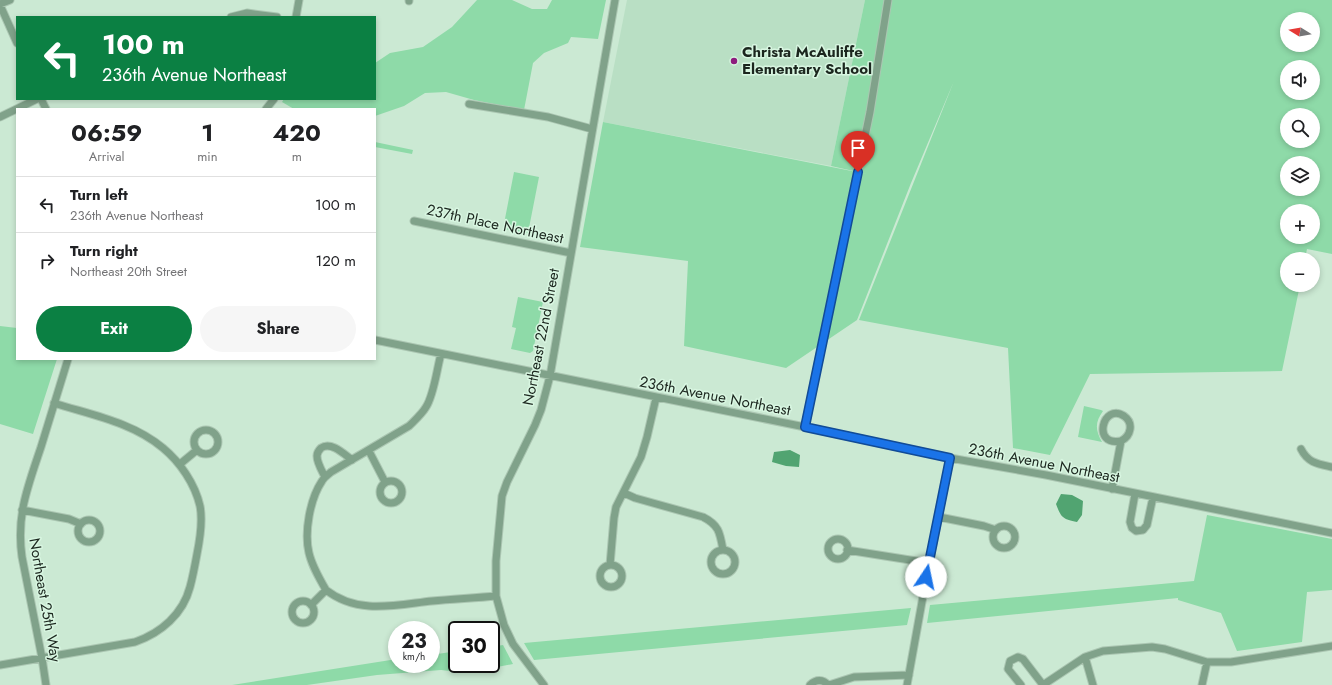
<!DOCTYPE html>
<html lang="en">
<head>
<meta charset="utf-8">
<style>
  :root { --surface:#fff; --page:#f6f6f6; --text:#202124; --muted:#757577; --line:#e0e0e0; --accent:#0b8043 }
  body { margin:0; font-family:Jost,sans-serif; background:var(--page); color:var(--text); height:100vh; display:flex; flex-direction:column; font-size:15px; white-space:nowrap }
  * { box-sizing:border-box; margin:0 }
  p { font-size:13px; color:var(--muted) }
  .icon { flex:none; width:22px; height:22px; fill:none; stroke:currentColor; stroke-width:2; stroke-linecap:round; stroke-linejoin:round }
  .map { position:relative; flex:1; overflow:hidden }
  .sheet { position:absolute; left:16px; top:108px; width:360px; height:252px; display:flex; flex-direction:column; background:var(--surface); border-radius:0px; box-shadow:0 2px 6px #0003 }
  .sheet>* { flex:none }
  .banner { position:absolute; left:16px; top:16px; width:360px; height:84px; border-radius:0px; box-shadow:0 2px 6px #0003; background:#0b8043; color:#fff; overflow:hidden }
  .needle { width:26px; rotate:281deg }
  .fabs { position:absolute; left:1280px; top:12px; display:grid; gap:8px }
  .fabs a { display:grid; place-items:center; width:40px; height:40px; border-radius:50%; background:var(--surface); box-shadow:0 2px 6px #0003; font-size:20px }
  .speed { position:absolute; left:388px; top:621px; display:flex; gap:8px; font-size:20px; font-weight:700; text-align:center }
  .speed>* { display:grid; place-content:center; width:52px; height:52px; border-radius:50%; background:var(--surface); box-shadow:0 2px 6px #0003; line-height:1 }
  .speed small { font-size:10px; font-weight:400 }
  .speed .limit { border:2px solid #111; border-radius:6px; background:#fff; color:#111 }
  .pin { position:absolute; display:grid; place-items:center; width:34px; height:34px; color:#fff; margin:-41px -17px; border-radius:50% 50% 50% 0; rotate:-45deg; box-shadow:0 0 4px #0007 }
  .pin .icon { rotate:45deg }
  .me { position:absolute; width:44px; margin:-22px; rotate:11deg; stroke-linejoin:round; filter:drop-shadow(0 0 3px #0008) }
  .turn { display:flex; align-items:center; gap:14px; height:84px; padding:0 20px; font-size:18px }
  .turn .icon { width:52px; height:52px; stroke-width:2.5 }
  .turn b { display:block; font-size:28px; line-height:34px }
  .eta { display:flex; justify-content:space-evenly; align-items:center; height:68px; text-align:center }
  .eta b { font-size:24px; font-weight:700; line-height:28px }
  .button { display:flex; gap:8px; margin-top:auto; padding:8px 20px }
  .button a { flex:1; height:46px; border-radius:24px; background:var(--accent); color:#fff; font-size:16px; font-weight:700; line-height:46px; text-align:center }
  .button a+a { background:var(--page); color:var(--text) }
  ul { padding:0; list-style:none }
  li { display:flex; align-items:center; gap:12px; height:56px; padding:0 20px; border-top:1px solid var(--line) }
  li div { flex:1 }
  li b { display:block; font-size:15px }
  li em { font-style:normal }
  .map>svg:first-child { display:block }
  .built { fill:#b9dfc4 }
  .green { fill:#8edaa8; fill-rule:evenodd }
  .water { fill:#51a471 }
  .lines { fill:none; stroke-linecap:round; stroke-linejoin:round }
  .street-casing { stroke:#abc6b2; stroke-width:9 }
  .street { stroke:#80a28a; stroke-width:7 }
  .route-casing { stroke:#114b97; stroke-width:10 }
  .route { stroke:#1a73e8; stroke-width:7 }
  .poi-dot { fill:#8d1b7d; stroke:#d8f6e1; stroke-width:1.5 }
  .labels { text-anchor:middle; stroke-width:3; stroke-linejoin:round; paint-order:stroke }
  .poi-label { font-size:15px; font-weight:bold; fill:#1b261e; stroke:#d8f6e1; text-anchor:start }
  .street-label { font-size:15px; fill:#1b261e; stroke:#d8f6e1 }
</style>
</head>
<body>
<div class="map">
<svg width="1332" height="685" viewBox="0 0 1332 685">
  <rect width="100%" height="100%" fill="#cbe9d3"/>
  <path class="built" d="M 627,0 L 865,0 L 831,166 L 603,122 Z"/>
  <path class="green" d="M 477,0 L 512,0 L 532,9 L 547,9 L 552,0 L 606,0 L 598,39 L 571,37 L 568,43 L 544,53 L 533,63 L 524,110 L 474,100 L 446,92 L 425,93 L 404,106 L 375,116 L 375,109 L 294,109 L 282,102 L 284,99 L 375,99 L 375,63 L 390,53 L 423,47 L 452,27 Z
    M 865,0 L 1332,0 L 1332,254 L 1307,249 L 1305,259 L 1287,259 L 1287,285 L 1300,285 L 1282,371 L 1090,374 L 1050,455 L 1013,448 L 1008,348 L 859,320 L 954,81 L 911,183 L 857,320 L 786,368 L 684,346 L 688,261 L 580,247 L 603,122 L 867,174 L 831,166 ZM 1287,19 L 1313,19 L 1313,45 L 1287,45 ZM 1287,67 L 1313,67 L 1313,93 L 1287,93 ZM 1287,115 L 1313,115 L 1313,141 L 1287,141 ZM 1287,163 L 1313,163 L 1313,189 L 1287,189 ZM 1287,211 L 1313,211 L 1313,237 L 1287,237 Z
    M 375,142 L 413,150 L 412,154 L 375,147 Z
    M 514,172 L 539,177 L 528,233 L 503,229 Z
    M 518,297 L 543,302 L 533,351 L 530,353 L 511,349 L 516,328 L 512,327 Z
    M 0,326 L 17,328 L 17,359 L 57,359 L 33,434 L 0,424 Z
    M 1084,406 L 1101,410 L 1103,411 C 1095,422 1095,430 1102,442 L 1078,437 Z
    M 1207,515 L 1332,539 L 1332,590 L 1307,592 L 1302,642 L 1237,651 L 1221,613 L 1178,600 L 1178,598 L 927,623 L 930,605 L 1194,581 Z
    M 911,608 L 907,625 L 534,660 L 524,643 Z
    M 503,645 L 513,664 L 466,673 L 441,670 L 377,675 L 307,685 L 232,685 L 397,659 L 397,664 L 431,664 L 431,655 L 457,651 L 457,664 L 491,664 L 491,647 Z"/>
  <path class="water" d="M 790,450 L 800,455 L 799,467 L 786,466 L 772,462 L 774,452 Z
    M 1061,494 L 1072,495 L 1083,501 L 1082,515 L 1077,522 C 1062,519 1061,517 1056,504 Z"/>
  <g class="lines">
    <g class="street-casing">
      <path id="street" d="M 409,0 L 409,1
        M 0,4 L 10,0
        M 0,5 L 17,43
        M 231,17 L 247,13 L 277,17
        M 296,17 L 299,0
        M 41,99 L 46,109
        M 469,104 L 548,117 L 592,129
        M 266,109 L 274,99
        M 0,117 L 37,99
        M 414,221 L 571,253
        M 375,340 L 805,427 L 950,458 L 1046,475 L 1332,533
        M 805,427 L 870,112 L 888,0
        M194 442a12 12 0 1 1 24 0a12 12 0 1 1-24 0Z
        M 1301,449 C 1308,463 1318,464 1332,467
        M 369,451 L 385,482
        M 180,464 L 197,450
        M 325,477 C 322,471 317,463 317,456 C 317,453 319,450 321,448 C 331,441 344,454 352,460
        M380 492a11 11 0 1 1 22 0a11 11 0 1 1-22 0Z
        M 1112,489 L 1121,441 C 1131,436 1134,423 1124,416 C 1103,402 1091,447 1121,441
        M 624,493 L 635,498 L 703,517 C 719,525 720,533 723,550
        M 1135,494 L 1130,522 L 1132,528 L 1136,531 L 1143,530 L 1147,525 L 1153,497
        M 22,510 L 69,519 L 81,524
        M 939,517 L 984,526 L 996,530
        M78 531a11 11 0 1 1 22 0a11 11 0 1 1-22 0Z
        M993 537a11 11 0 1 1 22 0a11 11 0 1 1-22 0Z
        M828 549a10 10 0 1 1 20 0a10 10 0 1 1-20 0Z
        M 847,550 L 929,563
        M711 562a12 12 0 1 1 24 0a12 12 0 1 1-24 0Z
        M 610,565 L 614,518 L 616,507 L 641,457 L 647,437 L 656,398
        M600 576a11 11 0 1 1 22 0a11 11 0 1 1-22 0Z
        M 326,590 C 358,615 395,605 432,601 C 453,599 475,598 496,596
        M292 612a11 11 0 1 1 22 0a11 11 0 1 1-22 0Z
        M 311,605 L 326,590 C 319,578 312,566 309,553 C 304,532 310,499 322,481 C 324,477 328,475 331,472 L 409,426 C 415,420 422,414 426,407 C 434,395 437,368 441,354
        M 1085,657 L 1093,685
        M 0,665 L 135,642 C 161,633 183,614 190,587 C 193,576 195,565 197,554 C 200,539 203,521 200,506 C 195,484 180,462 163,448 C 132,422 91,415 54,403
        M 46,685 L 42,658 L 22,557 C 16,515 28,486 41,447 C 50,418 59,388 68,359
        M 544,685 L 513,644 L 504,625 L 496,596 L 496,561 L 502,496 L 507,482 L 535,425 L 541,410 L 550,376 L 615,0
        M 810,685 C 816,679 823,679 828,685
        M 829,685 L 854,677 L 909,675
        M 907,685 L 929,563 L 950,458
        M 1021,685 L 1008,669 L 1010,661 L 1018,657 L 1023,659 L 1043,685
        M 1043,685 L 1085,657 L 1103,651 L 1152,647 L 1165,649 L 1207,662 L 1231,662 L 1332,646
        M 1202,685 L 1207,662"/>
    </g>
    <use href="#street" class="street"/>
  </g>
  <g class="lines">
    <g class="route-casing">
      <path id="route" d="M 858,172 L 805,427 L 950,458 L 926,577"/>
    </g>
    <use href="#route" class="route"/>
  </g>
  <circle class="poi-dot" cx="734" cy="61" r="4"/>
  <g class="labels">
    <g class="poi-label">
      <text x="742" y="57">Christa McAuliffe<tspan x="742" dy="17">Elementary School</tspan></text>
    </g>
    <g class="street-label">
      <text transform="translate(495 224) rotate(12)" y="5">237th Place Northeast</text>
      <text transform="translate(541 337) rotate(-79)" y="5">Northeast 22nd Street</text>
      <text transform="translate(715 396) rotate(11)" y="5">236th Avenue Northeast</text>
      <text transform="translate(1044 463) rotate(11)" y="5">236th Avenue Northeast</text>
      <text transform="translate(45 600) rotate(80)" y="5">Northeast 25th Way</text>
    </g>
  </g>
</svg>
<div class="fabs">
<a><svg class="needle" viewBox="-14 -14 28 28"><path d="M0-13l5 13h-10z" fill="#e53935"/><path d="M0 13l5-13h-10z" fill="#757577"/></svg></a>
<a><svg class="icon" aria-label="sound" viewBox="0 0 24 24"><path d="M4 9h4l5-4v14l-5-4H4zM17 9q2 3 0 6"/></svg></a>
<a><svg class="icon" aria-label="search" viewBox="0 0 24 24"><circle cx="10" cy="10" r="6"/><path d="M15 15l6 6"/></svg></a>
<a><svg class="icon" aria-label="layers" viewBox="0 0 24 24"><path d="M12 4l9 5-9 5-9-5zM3 14l9 5 9-5"/></svg></a>
<a>+</a>
<a>−</a>
</div>
<div class="speed"><div>23<small>km/h</small></div><div class="limit">30</div></div>
<div class="pin" style="left:858px;top:172px;background:#d93025"><svg class="icon" aria-label="arrive" viewBox="0 0 24 24"><path d="M6 21V4h12l-3 4 3 4H6"/></svg></div>
<svg class="me" style="left:926px;top:577px" viewBox="-20 -20 40 40"><circle r="19" fill="#fff"/><path d="M0-13L10 11 0 6-10 11z" fill="#1a73e8"/></svg>
<div class="banner">
<div class="turn"><svg class="icon" aria-label="left" viewBox="0 0 24 24"><path d="M17 20v-9H6M10 6l-5 5 5 5"/></svg><div><b>100 m</b>236th Avenue Northeast</div></div>
</div>
<section class="sheet">
<div class="eta">
<div><b>06:59</b><p>Arrival</p></div>
<div><b>1</b><p>min</p></div>
<div><b>420</b><p>m</p></div>
</div>
<ul>
<li><svg class="icon" aria-label="left" viewBox="0 0 24 24"><path d="M17 20v-9H6M10 6l-5 5 5 5"/></svg><div><b>Turn left</b><p>236th Avenue Northeast</p></div><em>100 m</em></li>
<li><svg class="icon" aria-label="right" viewBox="0 0 24 24"><path d="M7 20v-9h11M14 6l5 5-5 5"/></svg><div><b>Turn right</b><p>Northeast 20th Street</p></div><em>120 m</em></li>
</ul>
<div class="button"><a>Exit</a><a>Share</a></div>
</section>
</div>
</body>
</html>
